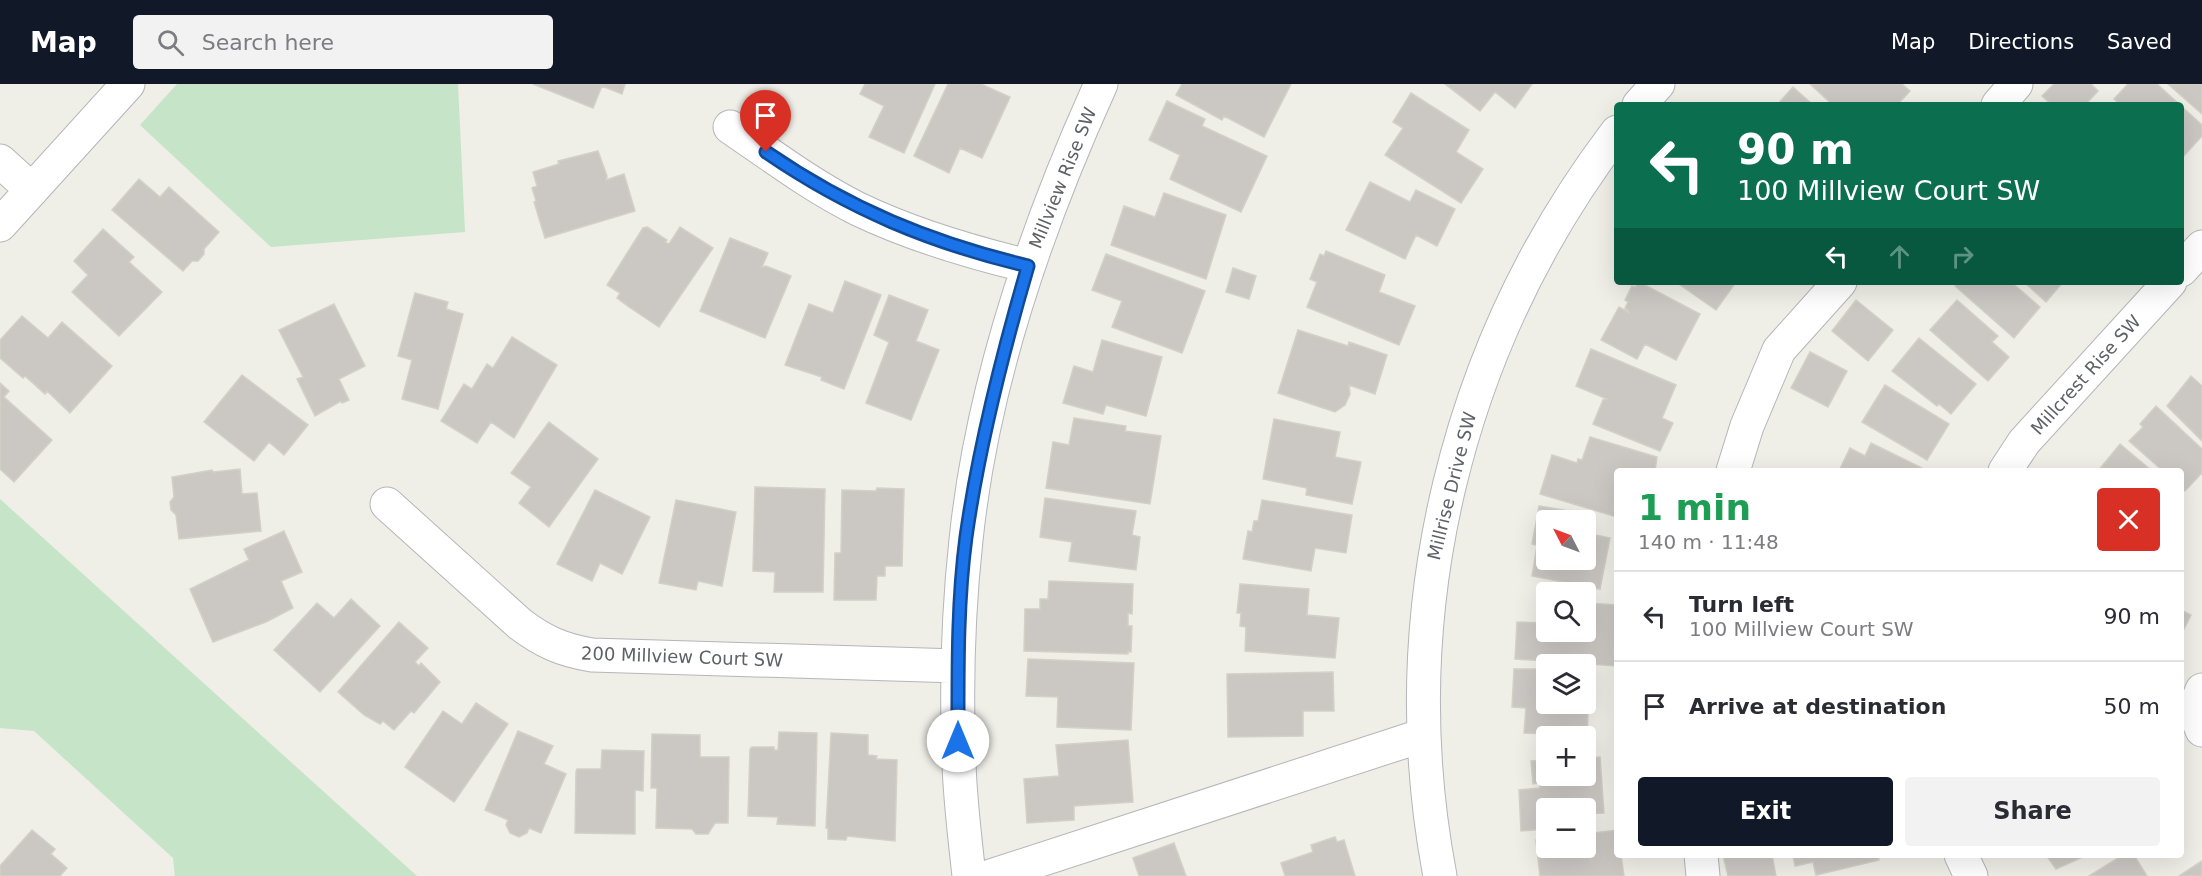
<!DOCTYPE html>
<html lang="en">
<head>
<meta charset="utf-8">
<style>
  :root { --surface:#fff; --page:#f2f2f3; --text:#2b2b33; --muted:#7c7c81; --line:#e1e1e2; --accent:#111827 }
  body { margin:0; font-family:"DejaVu Sans",sans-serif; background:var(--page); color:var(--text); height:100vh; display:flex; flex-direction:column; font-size:22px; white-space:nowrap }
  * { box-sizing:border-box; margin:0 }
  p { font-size:20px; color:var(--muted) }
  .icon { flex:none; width:33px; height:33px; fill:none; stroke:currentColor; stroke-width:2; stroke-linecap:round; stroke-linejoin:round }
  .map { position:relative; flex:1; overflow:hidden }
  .details { position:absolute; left:1614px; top:384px; width:570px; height:390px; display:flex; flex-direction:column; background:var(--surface); border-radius:6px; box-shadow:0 6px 24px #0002 }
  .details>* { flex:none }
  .top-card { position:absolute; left:1614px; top:18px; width:570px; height:183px; border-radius:6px; box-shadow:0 6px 24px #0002; background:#0b6e4f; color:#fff; overflow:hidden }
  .needle { width:39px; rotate:312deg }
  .tools { position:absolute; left:1536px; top:426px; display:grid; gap:12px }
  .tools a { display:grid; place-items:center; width:60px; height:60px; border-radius:6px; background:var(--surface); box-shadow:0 6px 24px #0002; font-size:30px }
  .pin { position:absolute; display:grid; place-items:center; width:51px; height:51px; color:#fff; margin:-62px -26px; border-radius:50% 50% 50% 0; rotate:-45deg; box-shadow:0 0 6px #0007 }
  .pin .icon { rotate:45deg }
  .me { position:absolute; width:66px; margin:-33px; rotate:0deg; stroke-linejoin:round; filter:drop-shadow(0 0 4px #0008) }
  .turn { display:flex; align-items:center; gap:21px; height:126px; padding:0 24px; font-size:27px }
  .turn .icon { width:78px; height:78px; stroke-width:2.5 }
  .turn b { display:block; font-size:42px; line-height:51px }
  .lanes { display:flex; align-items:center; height:57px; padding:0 24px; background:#0003; justify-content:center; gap:30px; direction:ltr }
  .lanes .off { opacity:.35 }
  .round { display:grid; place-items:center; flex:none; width:63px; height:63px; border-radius:6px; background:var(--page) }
  .overview { display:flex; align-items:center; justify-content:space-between; height:102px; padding:0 24px }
  h1 { font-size:36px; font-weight:700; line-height:45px; color:#1e9e55 }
  .action { display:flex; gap:12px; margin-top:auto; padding:12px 24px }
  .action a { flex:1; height:69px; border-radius:6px; background:var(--accent); color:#fff; font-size:24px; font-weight:700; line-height:69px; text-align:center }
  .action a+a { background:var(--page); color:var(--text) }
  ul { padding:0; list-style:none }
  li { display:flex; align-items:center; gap:18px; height:90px; padding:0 24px; border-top:2px solid var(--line) }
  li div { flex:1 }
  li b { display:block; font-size:22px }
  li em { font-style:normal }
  header { display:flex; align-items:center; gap:36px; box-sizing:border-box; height:84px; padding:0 30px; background:var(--accent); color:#fff }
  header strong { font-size:28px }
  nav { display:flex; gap:33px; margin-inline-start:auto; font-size:21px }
  .search { width:420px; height:54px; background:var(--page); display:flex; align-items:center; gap:15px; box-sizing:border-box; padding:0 21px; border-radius:6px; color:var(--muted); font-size:22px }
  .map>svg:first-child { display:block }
  .green { fill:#c6e4c8 }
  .building { fill:#cbc8c4; stroke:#d4d0c6; stroke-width:1.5 }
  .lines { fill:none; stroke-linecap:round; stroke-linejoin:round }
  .minor-casing { stroke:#b4b6ba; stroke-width:35 }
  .minor { stroke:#fff; stroke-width:33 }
  .route-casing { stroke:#114b97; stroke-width:15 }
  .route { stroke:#1a73e8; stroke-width:10 }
  .labels { text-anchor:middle; stroke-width:4.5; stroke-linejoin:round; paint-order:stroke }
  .street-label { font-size:18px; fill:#5e6166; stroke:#fff }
</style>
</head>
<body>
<header>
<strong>Map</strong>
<div class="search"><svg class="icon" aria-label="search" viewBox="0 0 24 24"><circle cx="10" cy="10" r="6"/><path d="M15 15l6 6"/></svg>Search here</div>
<nav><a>Map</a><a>Directions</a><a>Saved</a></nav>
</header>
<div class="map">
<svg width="2202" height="792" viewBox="0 0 2202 792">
  <rect width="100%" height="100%" fill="#efeee7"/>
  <path class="green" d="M 177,0 L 458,0 L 465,148 L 271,163 L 140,41 Z
    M 0,415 L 417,792 L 175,792 L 173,774 L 34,647 L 0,644 Z"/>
  <path class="building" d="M 533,0 L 625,0 L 622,10 L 602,2 L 593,24 Z
    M 865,0 L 935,0 L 904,69 L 869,53 L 884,22 L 860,10 Z
    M 948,0 L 981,0 L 1010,13 L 982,74 L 960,64 L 949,89 L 914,72 Z
    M 1182,0 L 1291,0 L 1264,53 L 1224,32 L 1222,36 L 1176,11 Z
    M 1445,0 L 1532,0 L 1515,24 L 1495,8 L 1480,27 Z
    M 1810,0 L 1902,0 L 1910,7 L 1897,21 L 1833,21 Z
    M 2054,0 L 2091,0 L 2098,7 L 2085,21 L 2052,21 L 2042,12 Z
    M 2128,0 L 2157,0 L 2180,21 L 2121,21 L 2114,15 Z
    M 2168,0 L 2202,0 L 2202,30 Z
    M 1793,3 L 1813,21 L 1777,21 Z
    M 1411,9 L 1469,46 L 1456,68 L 1483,85 L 1461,119 L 1385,71 L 1403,44 L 1393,38 Z
    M 1167,17 L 1205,35 L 1202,42 L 1267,72 L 1241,128 L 1170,95 L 1180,71 L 1149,56 Z
    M 2181,22 L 2202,41 L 2202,52 L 2181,75 Z
    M 598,67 L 607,92 L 606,96 L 624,90 L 635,127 L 545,154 L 534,118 L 536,117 L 532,104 L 537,102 L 533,88 L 559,80 L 558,77 Z
    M 139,95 L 160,113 L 169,103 L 219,148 L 204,165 L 204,170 L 198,177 L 192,177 L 183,187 L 112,126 Z
    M 1370,98 L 1410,118 L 1416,106 L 1455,125 L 1437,162 L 1416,151 L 1405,175 L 1346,146 Z
    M 1164,109 L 1226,131 L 1206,195 L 1111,161 L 1124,122 L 1155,133 Z
    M 647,143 L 667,156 L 665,158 L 669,160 L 680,143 L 713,164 L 659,243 L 629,223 L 617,214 L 620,209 L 607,201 L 643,144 Z
    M 103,145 L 134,173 L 129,178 L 162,208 L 119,252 L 72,208 L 88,191 L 74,177 Z
    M 730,154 L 768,169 L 762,183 L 766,182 L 791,192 L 765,254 L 700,227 Z
    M 1326,167 L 1385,191 L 1379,208 L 1415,222 L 1399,261 L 1307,223 L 1317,198 L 1310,195 L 1320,170 L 1324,172 Z
    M 1106,170 L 1205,207 L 1182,269 L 1112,243 L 1122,217 L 1092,206 Z
    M 1233,184 L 1256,192 L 1249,215 L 1226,208 Z
    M 845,197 L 881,211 L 844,305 L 821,296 L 822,293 L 785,281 L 809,220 L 833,229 Z
    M 1639,198 L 1700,230 L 1676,276 L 1645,260 L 1637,275 L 1601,256 L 1619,223 L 1630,229 L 1625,224 L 1628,218 L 1625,216 L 1632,202 L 1635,203 Z
    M 1676,198 L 1736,198 L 1716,226 Z
    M 1958,198 L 2011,198 L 2040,223 L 2014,254 L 1955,202 Z
    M 2024,198 L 2063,198 L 2046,218 Z
    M 415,209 L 448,218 L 446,225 L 463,230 L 438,325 L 402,315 L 412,276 L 398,272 Z
    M 889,211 L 928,226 L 916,257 L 939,266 L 911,336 L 866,319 L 889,258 L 874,251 Z
    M 1856,216 L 1893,246 L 1868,277 L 1832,247 Z
    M 1957,216 L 1998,252 L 1992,258 L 2009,273 L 1988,297 L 1930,246 Z
    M 334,220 L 365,282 L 339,295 L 349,316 L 342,319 L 341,317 L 315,332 L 297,295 L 303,293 L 279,246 Z
    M 22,232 L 48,254 L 62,238 L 112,282 L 70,329 L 47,307 L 45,310 L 25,292 L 23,294 L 0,274 L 0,256 Z
    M 1298,246 L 1348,262 L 1349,258 L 1387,271 L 1375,310 L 1349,301 L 1350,310 L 1345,321 L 1335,328 L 1278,309 Z
    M 512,253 L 557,281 L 514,354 L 491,338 L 477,359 L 441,337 L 464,300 L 472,305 L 487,280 L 493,284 Z
    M 1919,254 L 1976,300 L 1951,330 L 1939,320 L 1937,322 L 1892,287 Z
    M 1102,256 L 1162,273 L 1146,332 L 1106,321 L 1103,330 L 1063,319 L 1074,282 L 1093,288 Z
    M 1591,265 L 1676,301 L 1662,334 L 1673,339 L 1660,367 L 1593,340 L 1603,316 L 1607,315 L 1576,302 Z
    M 1810,268 L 1847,287 L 1828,323 L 1791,304 Z
    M 242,291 L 308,341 L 284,371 L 269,358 L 254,377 L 204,338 Z
    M 2191,292 L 2202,302 L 2202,357 L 2167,322 Z
    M 0,299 L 9,307 L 4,313 L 52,356 L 14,398 L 0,385 Z
    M 1885,301 L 1949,340 L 1927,376 L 1862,338 Z
    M 2156,322 L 2202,365 L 2202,389 L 2185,407 L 2181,403 L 2181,387 L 2163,387 L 2129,357 L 2143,343 L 2140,340 Z
    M 1074,334 L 1126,342 L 1125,347 L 1161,352 L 1150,420 L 1046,404 L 1053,358 L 1069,361 Z
    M 1274,335 L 1340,348 L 1335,373 L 1361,378 L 1352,420 L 1306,411 L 1307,404 L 1263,395 Z
    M 549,338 L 598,375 L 549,443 L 519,419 L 531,403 L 511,389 Z
    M 1590,353 L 1657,373 L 1655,387 L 1617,387 L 1617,433 L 1540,410 L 1552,371 L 1577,379 L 1578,375 L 1582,376 Z
    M 1871,359 L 1924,385 L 1923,387 L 1839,387 L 1850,364 L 1865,372 Z
    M 2120,360 L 2152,387 L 2098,387 Z
    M 240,385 L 242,410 L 257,409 L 261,447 L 179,455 L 176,431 L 171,426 L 170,418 L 174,413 L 172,393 L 212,386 L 213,388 Z
    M 755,403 L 825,405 L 823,508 L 774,508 L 775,488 L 753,487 Z
    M 877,404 L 904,405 L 902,482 L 885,482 L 885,492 L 877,492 L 876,516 L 834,516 L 835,469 L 841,469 L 842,406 L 876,407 Z
    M 595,406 L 650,433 L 622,490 L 600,479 L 592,497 L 557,480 Z
    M 1045,414 L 1136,427 L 1132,451 L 1140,453 L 1136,486 L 1069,477 L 1072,458 L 1040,453 Z
    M 676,416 L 736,428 L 722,502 L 698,497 L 696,506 L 659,499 Z
    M 1262,416 L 1352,431 L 1346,469 L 1315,464 L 1311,487 L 1243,475 L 1248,447 L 1252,448 L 1254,437 L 1258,437 Z
    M 1539,422 L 1581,429 L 1580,436 L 1546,436 L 1546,476 L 1586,476 L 1586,449 L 1610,454 L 1600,505 L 1532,492 L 1537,462 L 1546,464 L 1532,460 Z
    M 284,447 L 302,488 L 281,497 L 293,524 L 266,538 L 213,558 L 190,505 L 249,476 L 244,465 Z
    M 1049,497 L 1133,500 L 1132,530 L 1128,529 L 1128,542 L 1132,542 L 1131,568 L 1128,567 L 1128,570 L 1024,567 L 1025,525 L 1040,525 L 1040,515 L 1048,515 Z
    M 1240,500 L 1309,505 L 1307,531 L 1339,534 L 1335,574 L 1245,567 L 1246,543 L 1240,542 L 1241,529 L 1237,529 Z
    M 351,515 L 380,542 L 320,608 L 274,566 L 317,519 L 334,534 Z
    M 1586,519 L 1617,521 L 1617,582 L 1515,575 L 1517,538 L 1546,539 L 1546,548 L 1586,548 Z
    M 2181,526 L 2191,531 L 2181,551 Z
    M 399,538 L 428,564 L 415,578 L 419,582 L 421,579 L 440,598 L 414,629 L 411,627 L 394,646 L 383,637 L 380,640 L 364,631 L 338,608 Z
    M 1028,575 L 1134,579 L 1131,646 L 1057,643 L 1058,613 L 1026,612 Z
    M 1514,585 L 1546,585 L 1546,620 L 1586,620 L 1586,588 L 1590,588 L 1587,652 L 1524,649 L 1526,624 L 1512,623 Z
    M 1333,588 L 1334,627 L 1303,627 L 1303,652 L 1228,653 L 1227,590 Z
    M 476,619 L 508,640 L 454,718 L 405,683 L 443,627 L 462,640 Z
    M 518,647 L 553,662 L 544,680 L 566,690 L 541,749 L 529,744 L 527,749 L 519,753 L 510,749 L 506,741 L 508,736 L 485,726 Z
    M 779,648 L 817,649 L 815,742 L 777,740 L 778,733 L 748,732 L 750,665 L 752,663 L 774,663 L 774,666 L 778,666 Z
    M 831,649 L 868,651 L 868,671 L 877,672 L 876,675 L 897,676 L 895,757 L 847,752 L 846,756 L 828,755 L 828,744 L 826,744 Z
    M 652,650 L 700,651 L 700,673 L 729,673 L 728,739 L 715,739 L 708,750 L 696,750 L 692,745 L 656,744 L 657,704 L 651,704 Z
    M 1128,656 L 1133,718 L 1074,722 L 1074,736 L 1027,739 L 1024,695 L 1059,692 L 1056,661 Z
    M 602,666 L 644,667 L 643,707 L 635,706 L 635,750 L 575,749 L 576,688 L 577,685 L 601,685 Z
    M 1600,673 L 1604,729 L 1586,730 L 1586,724 L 1546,724 L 1546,745 L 1521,747 L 1519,706 L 1540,704 L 1539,699 L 1533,700 L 1531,677 L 1546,676 L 1546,692 L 1586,692 L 1586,674 Z
    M 32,746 L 55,765 L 51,770 L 67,784 L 60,792 L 0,792 L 0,782 Z
    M 1617,746 L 1617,771 L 1621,771 L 1624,792 L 1540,792 L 1536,756 L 1546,754 L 1546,764 L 1586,764 L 1586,750 Z
    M 1335,753 L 1337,758 L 1344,756 L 1355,792 L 1285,792 L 1281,779 L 1313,768 L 1311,761 Z
    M 1174,759 L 1186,792 L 1139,792 L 1133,774 Z
    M 1723,771 L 1772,771 L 1776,792 L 1728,792 Z
    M 1793,771 L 1878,771 L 1879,776 L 1816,791 L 1813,778 L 1795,782 Z
    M 2046,771 L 2087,771 L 2056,785 Z
    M 2123,771 L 2134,771 L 2147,792 L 2089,792 Z
    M 2202,777 L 2202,792 L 2179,792 Z"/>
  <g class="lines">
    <g class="minor-casing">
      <path id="minor" d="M 1639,21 L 1658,0
        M 1998,21 L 2016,0
        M 730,43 C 771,71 812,102 858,125 C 912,151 970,168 1028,182
        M 0,77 L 32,106
        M 0,141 L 128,0
        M 2181,186 L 2202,163
        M 1733,387 L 1747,342 L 1779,266 L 1840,198
        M 2005,387 L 2024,358 L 2170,198
        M 387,420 L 520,540 C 544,558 562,566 592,571 L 958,582
        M 2202,606 L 2194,626 L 2202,646
        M 1701,771 L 1703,792
        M 1961,771 L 1971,792
        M 969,792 C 965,754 960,716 959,679 C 956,605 958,529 966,456 C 982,301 1037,141 1101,0
        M 991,792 L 1424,651
        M 1440,792 C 1390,530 1456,260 1617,48"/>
    </g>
    <use href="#minor" class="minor"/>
  </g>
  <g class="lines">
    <g class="route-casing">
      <path id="route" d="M 766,68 C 849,125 931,159 1028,182 C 1002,271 979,361 966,453 C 957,520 958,590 958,657"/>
    </g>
    <use href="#route" class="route"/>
  </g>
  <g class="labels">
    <g class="street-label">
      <text transform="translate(1063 94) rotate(-68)" y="6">Millview Rise SW</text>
      <text transform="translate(2086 291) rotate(-48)" y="6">Millcrest Rise SW</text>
      <text transform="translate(1452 402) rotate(-76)" y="6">Millrise Drive SW</text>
      <text transform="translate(682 573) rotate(2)" y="6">200 Millview Court SW</text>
    </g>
  </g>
</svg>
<div class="tools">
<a><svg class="needle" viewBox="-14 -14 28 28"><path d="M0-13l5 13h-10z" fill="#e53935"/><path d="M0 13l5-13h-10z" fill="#7c7c81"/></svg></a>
<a><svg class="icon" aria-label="search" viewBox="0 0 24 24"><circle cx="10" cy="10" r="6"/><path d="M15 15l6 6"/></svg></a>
<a><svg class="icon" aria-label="layers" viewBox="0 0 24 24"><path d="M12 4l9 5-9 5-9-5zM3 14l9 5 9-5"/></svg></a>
<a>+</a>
<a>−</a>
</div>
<div class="pin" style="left:766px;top:68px;background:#d93025"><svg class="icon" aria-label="arrive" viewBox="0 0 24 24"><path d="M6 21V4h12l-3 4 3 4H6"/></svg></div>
<svg class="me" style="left:958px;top:657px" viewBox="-20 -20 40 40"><circle r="19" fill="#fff"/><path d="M0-13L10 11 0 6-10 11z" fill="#1a73e8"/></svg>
<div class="top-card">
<div class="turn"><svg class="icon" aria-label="left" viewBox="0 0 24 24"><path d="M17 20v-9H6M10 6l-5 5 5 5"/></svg><div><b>90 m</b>100 Millview Court SW</div></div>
<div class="lanes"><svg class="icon" aria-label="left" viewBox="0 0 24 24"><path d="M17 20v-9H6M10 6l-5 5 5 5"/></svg><svg class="icon off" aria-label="ahead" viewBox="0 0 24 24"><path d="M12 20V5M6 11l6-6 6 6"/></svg><svg class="icon off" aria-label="right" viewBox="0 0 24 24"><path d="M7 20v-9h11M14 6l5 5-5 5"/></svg></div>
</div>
<section class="details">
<div class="overview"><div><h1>1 min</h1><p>140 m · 11:48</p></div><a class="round" style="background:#d93025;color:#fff"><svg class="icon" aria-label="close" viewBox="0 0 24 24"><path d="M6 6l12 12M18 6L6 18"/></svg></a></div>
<ul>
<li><svg class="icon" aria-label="left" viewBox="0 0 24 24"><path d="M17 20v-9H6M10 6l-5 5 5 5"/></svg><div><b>Turn left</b><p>100 Millview Court SW</p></div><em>90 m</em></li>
<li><svg class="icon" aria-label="arrive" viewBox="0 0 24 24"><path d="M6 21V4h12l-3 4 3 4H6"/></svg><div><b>Arrive at destination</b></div><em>50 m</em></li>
</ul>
<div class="action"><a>Exit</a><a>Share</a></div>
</section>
</div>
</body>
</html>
